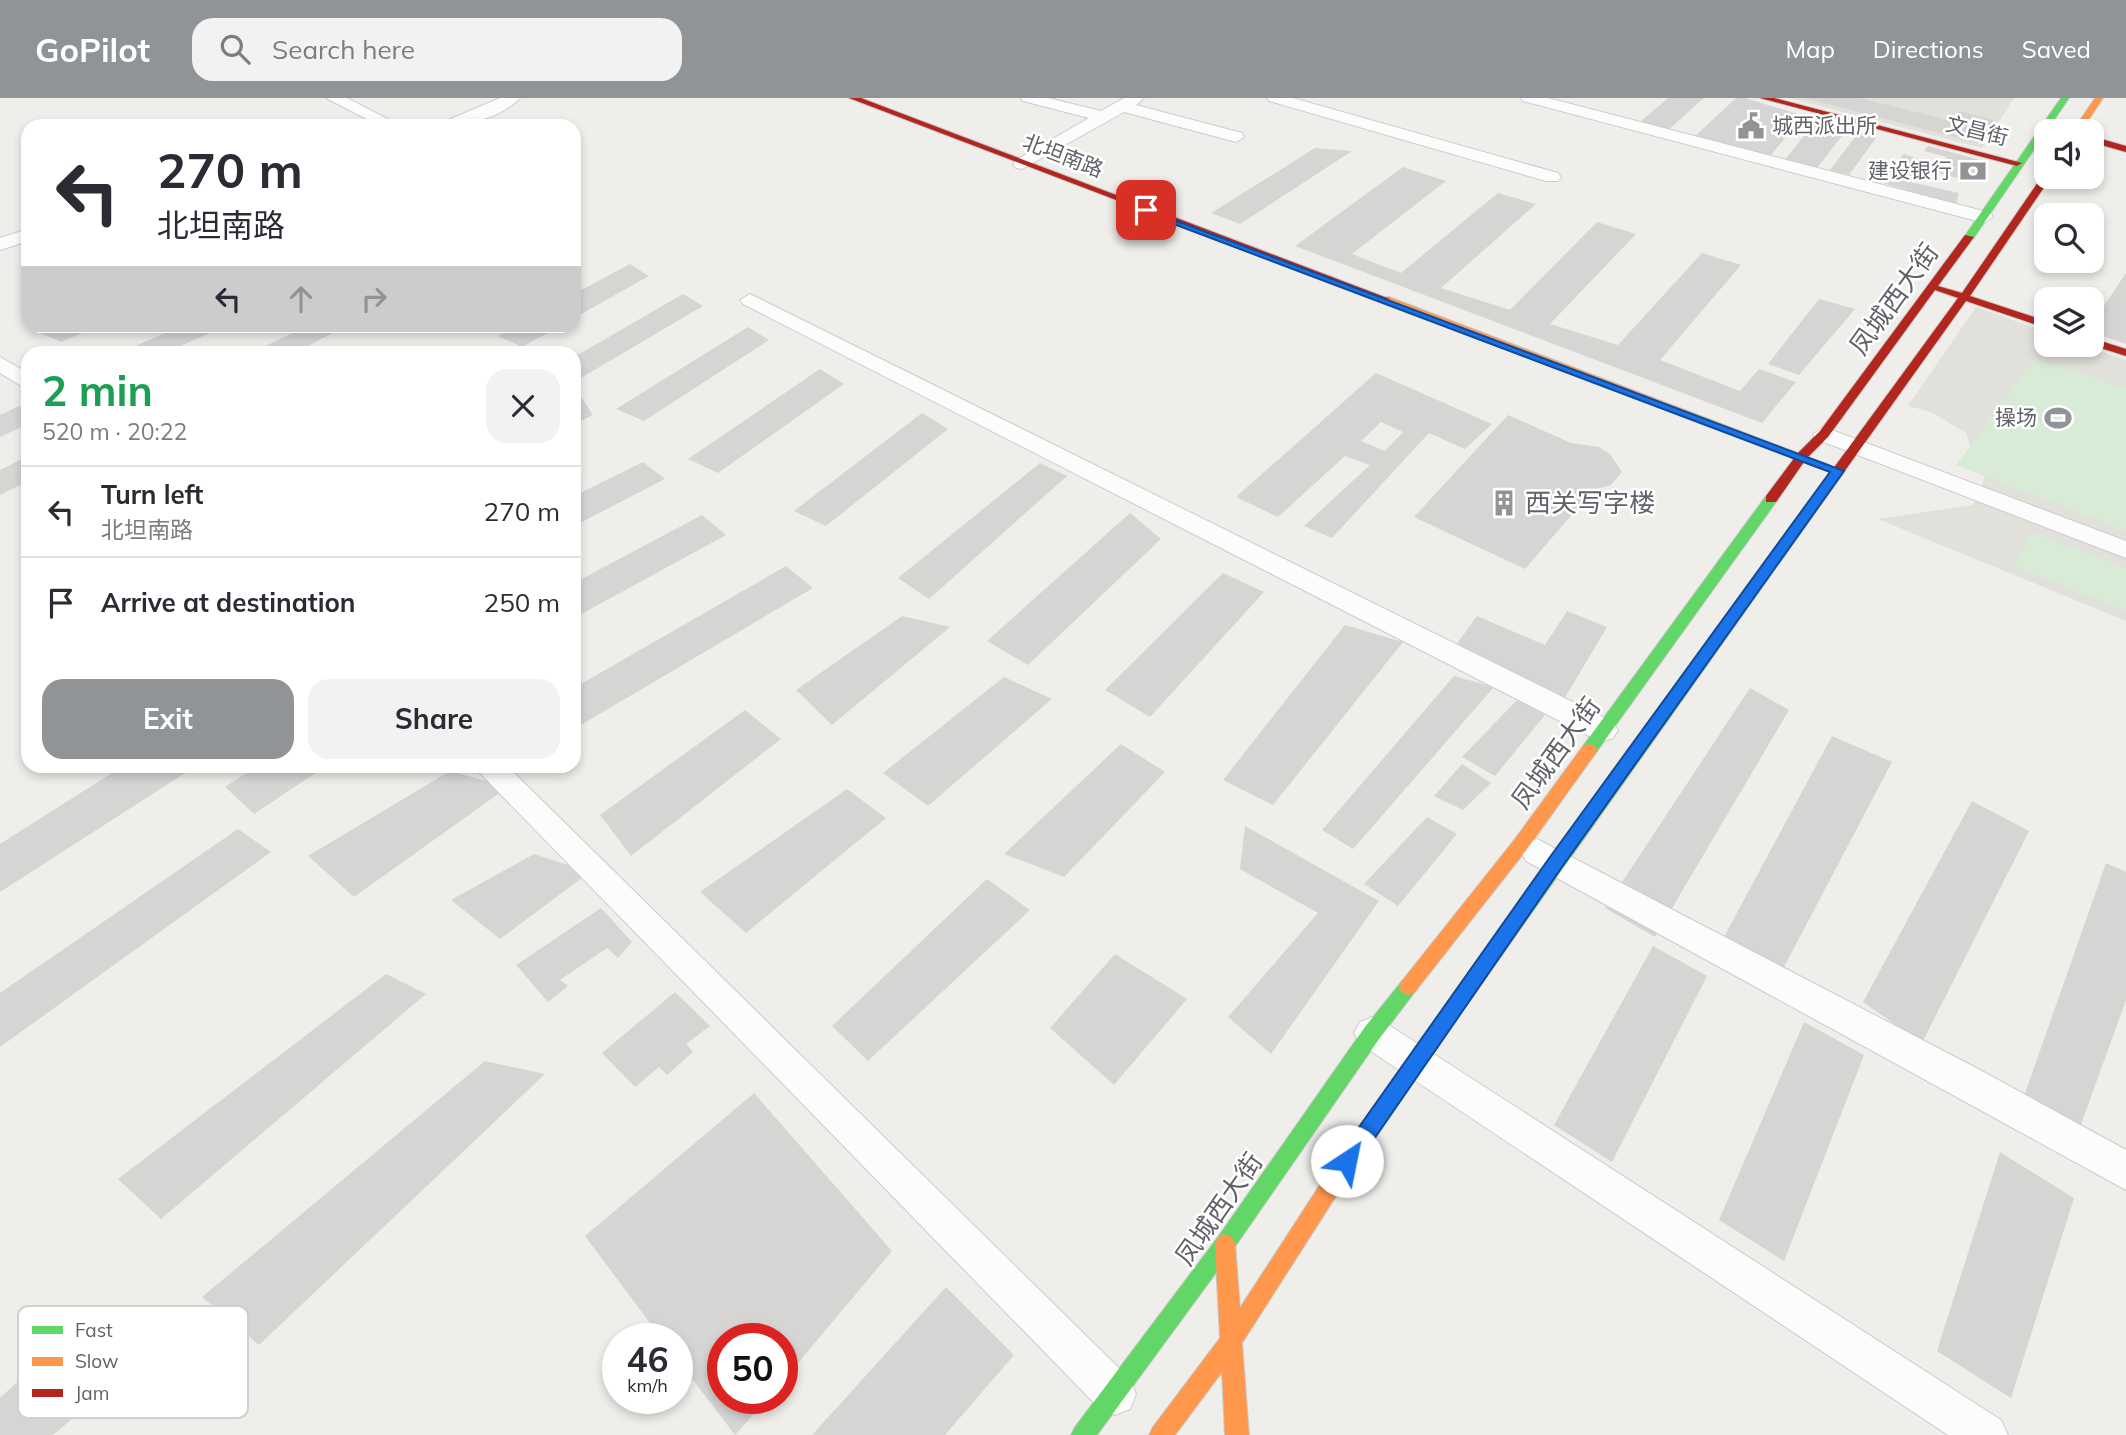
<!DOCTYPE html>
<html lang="en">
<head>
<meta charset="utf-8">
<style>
  :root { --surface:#fff; --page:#f2f2f3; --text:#2b2b33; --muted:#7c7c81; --line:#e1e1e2; --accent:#919496 }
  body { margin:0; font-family:Mulish,"Noto Sans SC",sans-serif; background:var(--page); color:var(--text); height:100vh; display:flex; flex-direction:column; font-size:26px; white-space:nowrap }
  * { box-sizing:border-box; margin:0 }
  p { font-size:23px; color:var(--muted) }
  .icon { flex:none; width:38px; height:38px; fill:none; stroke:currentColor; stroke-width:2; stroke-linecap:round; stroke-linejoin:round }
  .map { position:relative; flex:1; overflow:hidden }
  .sheet { position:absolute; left:21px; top:248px; width:560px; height:427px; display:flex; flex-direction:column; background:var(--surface); border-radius:21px; box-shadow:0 4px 10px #0003 }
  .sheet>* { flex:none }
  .hud { position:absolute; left:21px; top:21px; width:560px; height:214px; border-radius:21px; box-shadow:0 4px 10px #0003; background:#fff; color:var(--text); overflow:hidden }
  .fabs { position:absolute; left:2034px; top:21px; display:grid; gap:14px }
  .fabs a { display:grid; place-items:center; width:70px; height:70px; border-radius:14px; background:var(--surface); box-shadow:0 4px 10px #0003; font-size:35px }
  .speed { position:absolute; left:602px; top:1225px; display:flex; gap:14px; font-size:35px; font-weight:700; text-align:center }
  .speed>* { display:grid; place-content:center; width:91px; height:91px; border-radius:50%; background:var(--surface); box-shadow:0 4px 10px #0003; line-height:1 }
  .speed small { font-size:18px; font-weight:400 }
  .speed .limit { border:10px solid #d22; background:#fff; color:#111 }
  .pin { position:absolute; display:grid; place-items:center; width:60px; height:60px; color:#fff; margin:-30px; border-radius:14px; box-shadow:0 4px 10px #0006 }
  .me { position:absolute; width:77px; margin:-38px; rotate:34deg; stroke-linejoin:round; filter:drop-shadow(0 0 5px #0008) }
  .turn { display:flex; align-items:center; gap:24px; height:147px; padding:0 21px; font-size:32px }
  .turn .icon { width:91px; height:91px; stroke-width:2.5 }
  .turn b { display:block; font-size:49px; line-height:60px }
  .lanes { display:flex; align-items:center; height:66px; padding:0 21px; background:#0003; justify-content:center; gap:35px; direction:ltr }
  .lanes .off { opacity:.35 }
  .round { display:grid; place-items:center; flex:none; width:74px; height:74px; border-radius:21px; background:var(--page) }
  .head { display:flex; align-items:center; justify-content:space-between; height:119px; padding:0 21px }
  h1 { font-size:42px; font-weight:700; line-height:52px; color:#1e9e55 }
  .primary-button { display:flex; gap:14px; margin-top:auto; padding:14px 21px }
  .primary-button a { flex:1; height:80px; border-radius:21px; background:var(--accent); color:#fff; font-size:28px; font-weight:700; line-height:80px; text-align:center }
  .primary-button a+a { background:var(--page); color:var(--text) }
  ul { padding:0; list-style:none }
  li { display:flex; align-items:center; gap:21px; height:91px; padding:0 21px; border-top:2px solid var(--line) }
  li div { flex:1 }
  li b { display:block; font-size:26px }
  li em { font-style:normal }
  header { display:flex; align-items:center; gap:42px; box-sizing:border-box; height:98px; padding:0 35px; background:var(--accent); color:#fff }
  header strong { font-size:33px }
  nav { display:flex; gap:38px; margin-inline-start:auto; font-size:24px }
  .search { width:490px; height:63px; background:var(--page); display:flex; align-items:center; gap:18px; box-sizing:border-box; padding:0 24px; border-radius:21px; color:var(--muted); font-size:26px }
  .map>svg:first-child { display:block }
  .education { fill:#e2e0da }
  .green { fill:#d8ebd6 }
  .building { fill:#d6d5d3; fill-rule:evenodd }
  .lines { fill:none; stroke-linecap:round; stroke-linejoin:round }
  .street-casing { stroke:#cbcccc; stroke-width:2 }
  .fast-casing { stroke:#cacacb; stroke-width:2 }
  .slow-casing { stroke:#cacacb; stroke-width:2 }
  .jam-casing { stroke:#cacacb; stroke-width:2 }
  .street { fill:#fdfcfc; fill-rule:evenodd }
  .fast { fill:#63d668; fill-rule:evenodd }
  .slow { fill:#ff974d; fill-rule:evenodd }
  .jam { fill:#b3261e; fill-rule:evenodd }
  .route { fill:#1a73e8; stroke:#114b97; stroke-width:2 }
  .labels { text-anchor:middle; stroke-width:5; stroke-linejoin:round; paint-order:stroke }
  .far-poi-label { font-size:21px; fill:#5f6368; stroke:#fff; text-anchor:end }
  .far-street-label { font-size:21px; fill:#5f6368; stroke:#fff }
  .street-label { font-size:26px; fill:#5f6368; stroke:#fff }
  .poi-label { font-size:26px; fill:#5f6368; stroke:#fff; text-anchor:start }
  .key { fill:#fff; stroke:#cfd0d2; stroke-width:2 }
  .key-label { font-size:19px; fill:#5f6368 }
</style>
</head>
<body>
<header>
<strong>GoPilot</strong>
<div class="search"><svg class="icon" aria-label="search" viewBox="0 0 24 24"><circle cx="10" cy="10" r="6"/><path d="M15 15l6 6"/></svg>Search here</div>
<nav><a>Map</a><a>Directions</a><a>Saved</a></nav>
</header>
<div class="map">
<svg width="2126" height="1337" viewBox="0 0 2126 1337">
  <rect width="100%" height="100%" fill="#efeeea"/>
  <path class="education" d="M 1789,0 L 2014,0 L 1982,50 Z
    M 1976,209 L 2046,234 L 2046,247 L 2082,247 L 2126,262 L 2126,523 L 1878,421 L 1973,407 L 1990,367 L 1970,348 L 1966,335 L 1931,314 L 1908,308 Z"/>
  <path class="green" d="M 2035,260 L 2126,291 L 2126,433 L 1956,367 Z
    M 2031,434 L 2126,470 L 2126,513 L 2013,468 Z"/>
  <path class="building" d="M 1668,0 L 1704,0 L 1668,32 L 1640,24 Z
    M 1736,0 L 1745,0 L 1804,18 L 1770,58 L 1691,42 Z
    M 1805,0 L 1860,0 L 1952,23 L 1959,13 L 1994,22 L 1977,45 Z
    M 1818,21 L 1849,29 L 1816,71 L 1781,66 Z
    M 1858,35 L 1876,40 L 1849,77 L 1830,72 Z
    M 1928,48 L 1988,64 L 1973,84 L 1935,74 L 1947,59 L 1924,53 Z
    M 1315,50 L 1352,53 L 1240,126 L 1211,115 Z
    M 1904,56 L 1924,63 L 1911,84 L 1959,95 L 1955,111 L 1905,98 L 1907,92 L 1876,83 Z
    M 1403,69 L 1446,83 L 1352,156 L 1401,175 L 1498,95 L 1536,106 L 1441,190 L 1510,212 L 1597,124 L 1636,136 L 1550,226 L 1618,247 L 1702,155 L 1741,167 L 1660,262 L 1740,293 L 1759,271 L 1796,284 L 1762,325 L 1295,148 Z
    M 630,166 L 649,178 L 574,220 L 574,196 Z
    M 2126,175 L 2126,246 L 2091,234 L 2091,227 Z
    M 683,196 L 703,208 L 574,284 L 574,259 Z
    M 1819,201 L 1855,211 L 1799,277 L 1768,266 Z
    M 50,228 L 99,228 L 61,244 L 36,233 Z
    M 181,228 L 226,228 L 162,256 L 117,256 Z
    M 308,228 L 346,228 L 293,256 L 248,256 Z
    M 517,228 L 561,228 L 522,249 L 498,238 Z
    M 748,229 L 769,242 L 644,323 L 616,311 Z
    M 820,271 L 844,286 L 718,375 L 688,361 Z
    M 1376,275 L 1492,326 L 1465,351 L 1429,335 L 1332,440 L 1304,428 L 1370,367 L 1345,358 L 1278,419 L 1236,399 ZM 1381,324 L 1403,334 L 1385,353 L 1361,343 Z
    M 579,296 L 593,317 L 574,327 L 574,298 Z
    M 19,308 L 28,314 L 28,326 L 0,339 L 0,317 Z
    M 922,315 L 948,331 L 826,428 L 794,413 Z
    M 1508,317 L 1571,345 L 1599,349 L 1610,356 L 1622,374 L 1611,387 L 1593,392 L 1525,471 L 1414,419 Z
    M 28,358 L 28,383 L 0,397 L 0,372 Z
    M 643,364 L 665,381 L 574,428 L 574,398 Z
    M 1040,365 L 1067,378 L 929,501 L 898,480 Z
    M 1130,415 L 1161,441 L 1028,567 L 987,543 Z
    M 702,417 L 726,437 L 574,520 L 574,485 Z
    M 786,468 L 813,490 L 574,631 L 574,590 Z
    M 1223,475 L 1264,494 L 1150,619 L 1105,592 Z
    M 1567,513 L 1607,529 L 1563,603 L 1451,554 L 1477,518 L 1545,547 Z
    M 902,518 L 950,529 L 832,627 L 796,592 Z
    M 1345,527 L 1403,544 L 1273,707 L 1223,682 Z
    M 1454,578 L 1494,589 L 1353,751 L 1322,732 Z
    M 1004,579 L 1052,601 L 928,708 L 883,675 Z
    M 1750,590 L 1789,612 L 1655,839 L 1605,810 Z
    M 1517,602 L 1545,617 L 1495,678 L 1462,659 Z
    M 745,612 L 781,641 L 631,758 L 600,717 Z
    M 1832,638 L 1892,664 L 1784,869 L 1724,839 Z
    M 1121,646 L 1165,674 L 1064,779 L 1004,756 Z
    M 1462,666 L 1491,685 L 1463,712 L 1434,698 Z
    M 123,668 L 196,668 L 0,794 L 0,746 Z
    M 257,668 L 326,668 L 254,716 L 225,689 Z
    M 450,673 L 508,689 L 354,799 L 308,758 Z
    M 847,691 L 886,720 L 746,835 L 700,794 Z
    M 1972,703 L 2029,733 L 1922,945 L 1863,904 Z
    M 1427,719 L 1457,736 L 1398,808 L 1364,786 Z
    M 1245,728 L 1379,803 L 1271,956 L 1228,919 L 1318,815 L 1240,771 Z
    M 238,731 L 271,754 L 0,949 L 0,895 Z
    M 534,756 L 590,774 L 500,841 L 451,802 Z
    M 2106,765 L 2126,774 L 2126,902 L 2079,1032 L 2023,1001 Z
    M 987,781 L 1030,812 L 868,963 L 832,928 Z
    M 601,810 L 632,844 L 618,860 L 607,850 L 560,882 L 568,888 L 548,904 L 516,867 Z
    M 1653,848 L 1707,878 L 1612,1064 L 1554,1027 Z
    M 1115,856 L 1187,901 L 1114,987 L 1050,930 Z
    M 386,876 L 426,896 L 161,1121 L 118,1081 Z
    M 675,894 L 710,928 L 686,946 L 693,954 L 667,977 L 659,969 L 635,989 L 602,955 Z
    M 1804,924 L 1864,957 L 1784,1163 L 1719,1122 Z
    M 485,963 L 545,976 L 259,1247 L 202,1199 Z
    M 754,995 L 892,1153 L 782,1284 L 782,1241 L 723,1241 L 723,1300 L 768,1300 L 735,1337 L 677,1261 L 677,1241 L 662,1241 L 585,1138 Z
    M 2000,1054 L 2074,1100 L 2011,1300 L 1937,1253 Z
    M 946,1189 L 1014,1257 L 945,1337 L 812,1337 Z
    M 26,1276 L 74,1319 L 53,1337 L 0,1337 L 0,1300 Z"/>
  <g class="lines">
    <g class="street-casing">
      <path id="street" d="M 326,0 L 347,0 L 401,28 L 380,28 Z
        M 500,0 L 520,0 C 499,22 462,28 434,28 Z
        M 1021,0 L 1048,0 L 1101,13 L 1124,0 L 1144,0 L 1136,7 L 1242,35 L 1244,39 L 1236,44 L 1124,14 L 1022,71 L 1016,70 L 1013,66 L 1016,62 L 1089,20 L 1023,3 Z
        M 1267,0 L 1293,0 L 1558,75 L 1561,79 L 1558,83 L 1546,83 L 1269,3 Z
        M 1521,0 L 1548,0 L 1991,115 L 1993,119 L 1984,125 L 1977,123 L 1523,3 Z
        M 28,131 L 28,143 L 0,152 L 0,140 Z
        M 750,196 L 1613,624 L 1618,632 L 1613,640 L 1603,643 L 1593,640 L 743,206 L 740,202 Z
        M 0,259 L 28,275 L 28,292 L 0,275 Z
        M 1824,329 L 2126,443 L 2126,460 L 1816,341 L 1813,336 Z
        M 473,668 L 507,668 L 1130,1281 L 1136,1296 L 1130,1311 L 1115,1317 L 1100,1311 Z
        M 1537,741 L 1982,973 L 2126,1052 L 2126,1092 L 1526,763 L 1521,754 L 1526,745 Z
        M 1372,919 L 1384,924 L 2001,1322 L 2008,1337 L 1948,1337 L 1360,946 L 1354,935 L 1360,924 Z"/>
    </g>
    <g class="fast-casing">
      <path id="fast" d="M 2061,0 L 2069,0 L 1973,141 L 1965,141 L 1964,139 Z
        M 1771,397 L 1777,401 L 1776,404 L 1595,656 L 1583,656 L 1581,652 L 1583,648 L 1766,398 Z
        M 1789,437 L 1794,438 L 1794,444 L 1460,916 L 1454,918 L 1448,916 L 1445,910 L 1448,904 L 1784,438 Z
        M 1408,881 L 1414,883 L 1417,889 L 1414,895 L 1379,941 L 1232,1153 L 1097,1337 L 1071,1337 L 1075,1329 L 1218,1139 L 1365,929 L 1402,883 Z"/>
    </g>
    <g class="slow-casing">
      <path id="slow" d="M 2095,0 L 2103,0 L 2081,33 L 2073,33 Z
        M 1381,199 L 1389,199 L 1829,367 L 1827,370 L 1819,370 L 1381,203 Z
        M 1589,646 L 1595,648 L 1597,652 L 1595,656 L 1527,751 L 1414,895 L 1408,897 L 1402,895 L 1399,889 L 1402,883 L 1515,741 L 1583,648 Z
        M 1454,902 L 1460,904 L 1463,910 L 1460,916 L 1354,1070 L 1242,1245 L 1249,1337 L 1225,1337 L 1222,1274 L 1175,1337 L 1149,1337 L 1153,1329 L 1220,1240 L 1215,1146 L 1218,1139 L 1225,1136 L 1232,1139 L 1235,1146 L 1240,1210 L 1340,1056 L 1448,904 Z"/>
    </g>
    <g class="jam-casing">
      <path id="jam" d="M 849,0 L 861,0 L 1390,201 L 1381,203 Z
        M 1760,0 L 1774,0 L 2022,65 L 2017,68 Z
        M 2091,38 L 2126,48 L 2126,54 L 2091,44 Z
        M 2046,76 L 2046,79 L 2051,79 L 1970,198 L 2046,223 L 2046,230 L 1966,203 L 1794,444 L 1784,444 L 1784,438 L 1958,200 L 1935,192 L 1828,339 L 1806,361 L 1776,404 L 1766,404 L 1766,398 L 1798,355 L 1820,333 L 1965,137 L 1974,139 L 1938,188 L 1962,195 L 2043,77 Z
        M 2091,240 L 2126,251 L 2126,258 L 2091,247 Z"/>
    </g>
    <use href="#street" class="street"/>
    <use href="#fast" class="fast"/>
    <use href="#slow" class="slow"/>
    <use href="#jam" class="jam"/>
  </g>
  <path class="route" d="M 1142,110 L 1844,373 L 1562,769 L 1354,1070 L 1347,1073 L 1340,1070 L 1337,1063 L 1340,1056 L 1550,759 L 1830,374 L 1142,114 Z"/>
  <defs>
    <g id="civic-bare" transform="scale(2.1)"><path d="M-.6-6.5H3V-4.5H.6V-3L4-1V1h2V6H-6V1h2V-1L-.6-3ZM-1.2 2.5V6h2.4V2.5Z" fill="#919496" stroke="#fff" stroke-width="2.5" paint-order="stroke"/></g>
    <g id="bank-bare" transform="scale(2.1)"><path d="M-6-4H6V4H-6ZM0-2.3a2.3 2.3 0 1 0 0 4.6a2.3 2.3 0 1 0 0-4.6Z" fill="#919496" stroke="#fff" stroke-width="2.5" paint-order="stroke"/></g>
    <g id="stadium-bare" transform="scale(2.1)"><path d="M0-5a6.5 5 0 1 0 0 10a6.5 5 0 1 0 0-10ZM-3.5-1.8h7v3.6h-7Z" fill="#919496" stroke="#fff" stroke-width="2.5" paint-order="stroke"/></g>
    <g id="building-bare" transform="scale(2.1)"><path d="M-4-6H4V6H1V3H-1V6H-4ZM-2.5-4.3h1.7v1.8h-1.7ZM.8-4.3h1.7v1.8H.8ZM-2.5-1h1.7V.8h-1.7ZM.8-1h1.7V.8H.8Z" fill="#919496" stroke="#fff" stroke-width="2.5" paint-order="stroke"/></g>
  </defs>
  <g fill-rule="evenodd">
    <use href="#civic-bare" x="1751" y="28"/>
    <use href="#bank-bare" x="1973" y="73"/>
    <use href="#stadium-bare" x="2058" y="320"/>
    <use href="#building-bare" x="1504" y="405"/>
  </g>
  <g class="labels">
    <g class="far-poi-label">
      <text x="1772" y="35" text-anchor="start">城西派出所</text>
      <text x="1952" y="80">建设银行</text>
      <text x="2037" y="327">操场</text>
    </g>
    <g class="far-street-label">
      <text transform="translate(1977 33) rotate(14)" y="7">文昌街</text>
      <text transform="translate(1063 58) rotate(21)" y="7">北坦南路</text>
    </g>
    <g class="street-label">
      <text transform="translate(1894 201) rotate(-54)" y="9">凤城西大街</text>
      <text transform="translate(1556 655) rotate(-54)" y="9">凤城西大街</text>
      <text transform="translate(1219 1111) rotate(-55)" y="9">凤城西大街</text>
    </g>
    <g class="poi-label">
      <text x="1525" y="414">西关写字楼</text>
    </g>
  </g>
  <rect x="18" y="1208" width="230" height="112" rx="10" class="key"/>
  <rect x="32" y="1228" width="31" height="8" fill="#63d668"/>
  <rect x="32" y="1259" width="31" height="9" fill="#ff974d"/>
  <rect x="32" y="1291" width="31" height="8" fill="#b3261e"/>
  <g class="key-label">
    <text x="75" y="1239">Fast</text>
    <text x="75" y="1270">Slow</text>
    <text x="75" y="1302">Jam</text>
  </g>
</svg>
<div class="fabs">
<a><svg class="icon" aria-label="sound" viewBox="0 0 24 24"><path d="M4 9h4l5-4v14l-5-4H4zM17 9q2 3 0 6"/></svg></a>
<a><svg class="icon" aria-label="search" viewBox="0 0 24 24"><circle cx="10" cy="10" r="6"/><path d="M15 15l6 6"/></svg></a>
<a><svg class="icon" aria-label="layers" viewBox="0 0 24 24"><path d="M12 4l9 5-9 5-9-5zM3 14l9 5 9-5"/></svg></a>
</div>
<div class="speed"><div>46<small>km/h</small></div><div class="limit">50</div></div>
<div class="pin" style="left:1146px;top:112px;background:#d93025"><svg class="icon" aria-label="arrive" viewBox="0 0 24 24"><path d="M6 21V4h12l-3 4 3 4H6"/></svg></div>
<svg class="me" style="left:1347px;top:1063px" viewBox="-20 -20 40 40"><circle r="19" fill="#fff"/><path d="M0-13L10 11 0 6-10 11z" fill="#1a73e8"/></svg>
<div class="hud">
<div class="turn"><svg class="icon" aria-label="left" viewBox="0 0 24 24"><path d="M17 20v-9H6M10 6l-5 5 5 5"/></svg><div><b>270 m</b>北坦南路</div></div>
<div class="lanes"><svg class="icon" aria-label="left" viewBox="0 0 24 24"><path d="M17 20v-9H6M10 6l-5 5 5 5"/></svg><svg class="icon off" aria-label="ahead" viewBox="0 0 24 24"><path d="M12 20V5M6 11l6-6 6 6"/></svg><svg class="icon off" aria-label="right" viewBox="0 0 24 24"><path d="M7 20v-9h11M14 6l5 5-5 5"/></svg></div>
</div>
<section class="sheet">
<div class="head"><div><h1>2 min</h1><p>520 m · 20:22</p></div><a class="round"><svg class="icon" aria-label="close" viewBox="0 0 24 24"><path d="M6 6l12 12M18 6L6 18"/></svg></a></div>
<ul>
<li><svg class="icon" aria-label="left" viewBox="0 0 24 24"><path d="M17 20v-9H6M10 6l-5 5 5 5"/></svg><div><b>Turn left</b><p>北坦南路</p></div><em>270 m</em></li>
<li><svg class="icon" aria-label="arrive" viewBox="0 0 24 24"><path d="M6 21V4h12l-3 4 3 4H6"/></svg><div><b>Arrive at destination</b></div><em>250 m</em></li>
</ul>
<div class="primary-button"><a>Exit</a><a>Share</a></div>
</section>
</div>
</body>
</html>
